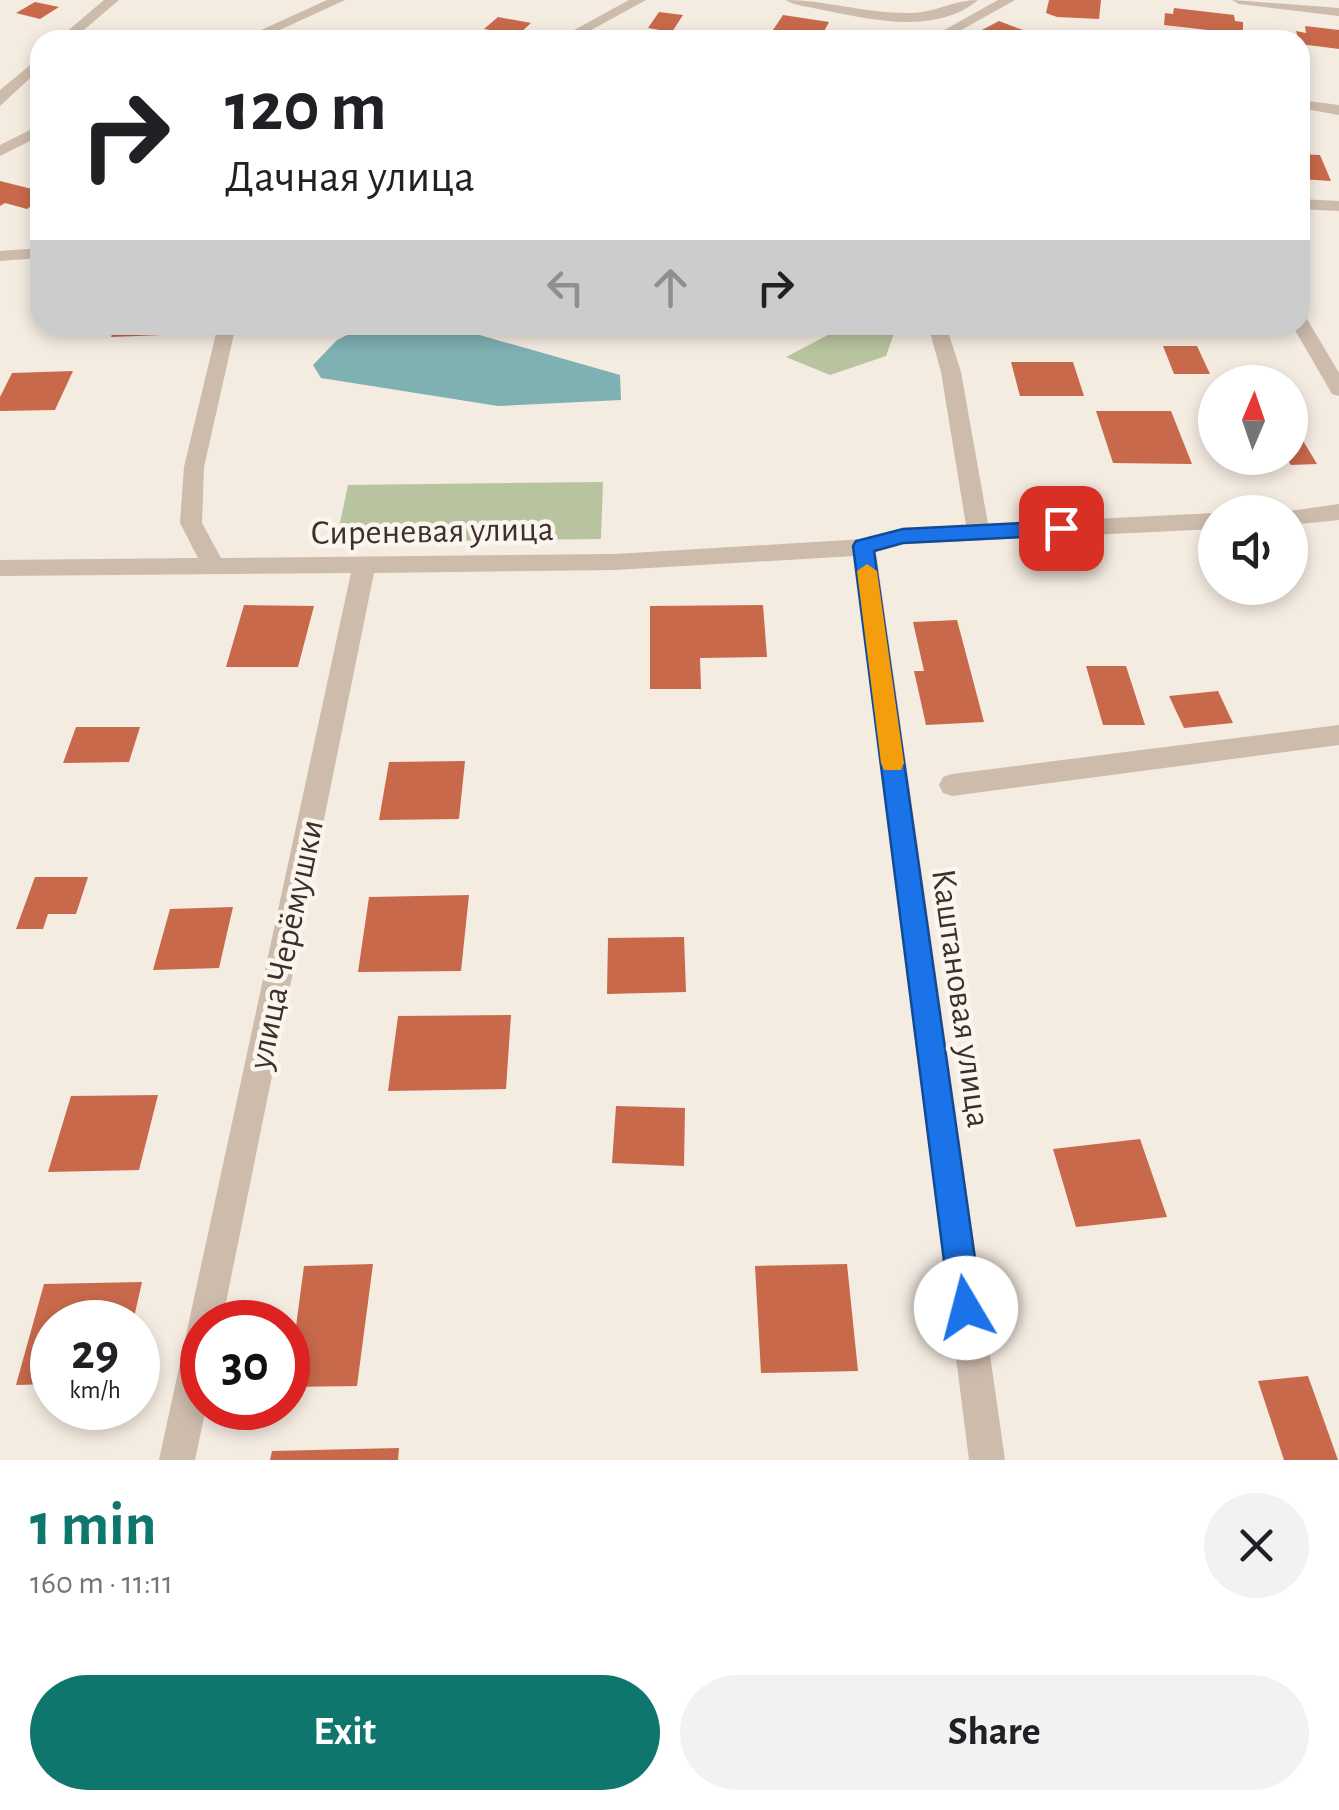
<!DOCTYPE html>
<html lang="en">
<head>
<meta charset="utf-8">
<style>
  :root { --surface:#fff; --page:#f2f2f2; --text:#202124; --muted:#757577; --accent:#0f766e }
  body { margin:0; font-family:"Alegreya Sans",sans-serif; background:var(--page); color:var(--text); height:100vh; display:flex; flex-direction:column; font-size:38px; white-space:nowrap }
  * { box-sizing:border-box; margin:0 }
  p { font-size:32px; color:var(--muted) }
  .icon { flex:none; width:55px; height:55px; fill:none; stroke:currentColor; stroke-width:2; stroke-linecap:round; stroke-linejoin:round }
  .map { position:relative; height:1460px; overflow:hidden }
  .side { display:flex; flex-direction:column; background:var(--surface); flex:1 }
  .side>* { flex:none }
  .banner { position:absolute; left:30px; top:30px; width:1280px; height:305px; border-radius:30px; box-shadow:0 5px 15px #0003; background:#fff; color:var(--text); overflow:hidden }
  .needle { width:65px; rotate:2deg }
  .fabs { position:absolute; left:1198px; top:365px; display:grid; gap:20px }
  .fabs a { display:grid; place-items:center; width:110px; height:110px; border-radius:50%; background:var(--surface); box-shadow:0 5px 15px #0003; font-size:50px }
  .speed { position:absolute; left:30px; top:1300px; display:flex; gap:20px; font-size:50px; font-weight:700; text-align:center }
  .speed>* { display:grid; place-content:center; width:130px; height:130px; border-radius:50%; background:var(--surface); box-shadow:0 5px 15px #0003; line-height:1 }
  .speed small { font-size:25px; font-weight:400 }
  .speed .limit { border:15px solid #d22; background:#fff; color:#111 }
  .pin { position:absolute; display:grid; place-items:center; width:85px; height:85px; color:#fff; margin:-42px; border-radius:20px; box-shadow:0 5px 15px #0006 }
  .me { position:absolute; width:110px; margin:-55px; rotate:352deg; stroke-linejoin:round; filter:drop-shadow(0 0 8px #0008) }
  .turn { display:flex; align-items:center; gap:35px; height:210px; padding:0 30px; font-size:45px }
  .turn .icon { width:130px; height:130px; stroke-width:2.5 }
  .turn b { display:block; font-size:70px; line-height:85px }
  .lanes { display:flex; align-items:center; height:95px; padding:0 30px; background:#0003; justify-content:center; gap:50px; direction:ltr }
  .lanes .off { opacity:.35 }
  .round { display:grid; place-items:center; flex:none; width:105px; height:105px; border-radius:52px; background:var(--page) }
  .headline { display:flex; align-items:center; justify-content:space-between; height:170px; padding:0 30px }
  h1 { font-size:60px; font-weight:700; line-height:75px; color:var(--accent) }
  .primary-button { display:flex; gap:20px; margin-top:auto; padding:20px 30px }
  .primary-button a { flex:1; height:115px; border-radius:60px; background:var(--accent); color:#fff; font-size:40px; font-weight:700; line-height:115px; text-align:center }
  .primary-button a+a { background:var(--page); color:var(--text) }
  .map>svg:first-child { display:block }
  .green { fill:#b8c4a0 }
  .water { fill:#7fb0b2 }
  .building { fill:#c8694b }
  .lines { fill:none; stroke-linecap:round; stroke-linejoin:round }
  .minor { fill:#cdbbac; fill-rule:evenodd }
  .route { fill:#1a73e8; stroke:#114b97; stroke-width:2.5 }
  .slow { fill:#f59e0b }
  .labels { text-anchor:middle; stroke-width:9; stroke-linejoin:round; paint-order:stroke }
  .street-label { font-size:35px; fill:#3b302b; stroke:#fbf5ee }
</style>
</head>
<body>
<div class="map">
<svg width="1339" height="1460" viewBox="0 0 1339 1460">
  <rect width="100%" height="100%" fill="#f4ebe1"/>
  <path class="green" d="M 822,325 L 897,325 L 886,356 L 830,375 L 786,357 L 828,335 Z
    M 603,482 L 601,539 L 336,542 L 348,485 Z"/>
  <path class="water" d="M 368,325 L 476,334 L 620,375 L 621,400 L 498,406 L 321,378 L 313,365 L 337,340 Z"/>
  <path class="building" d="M 1049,0 L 1101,0 L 1099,19 L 1057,17 L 1046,13 Z
    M 35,2 L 59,7 L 40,19 L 16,13 Z
    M 1174,8 L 1234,15 L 1235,21 L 1243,22 L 1243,34 L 1164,25 L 1165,13 L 1173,14 Z
    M 659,12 L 683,15 L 672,32 L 648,28 Z
    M 783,15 L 829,22 L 821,37 L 773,30 Z
    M 498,17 L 531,23 L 518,35 L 484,29 Z
    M 999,21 L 1031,33 L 1018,40 L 963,40 Z
    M 1305,26 L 1339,30 L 1339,49 L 1300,44 L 1296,31 L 1306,33 Z
    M 1300,154 L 1320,155 L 1331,181 L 1300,179 Z
    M 0,181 L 40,191 L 40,199 L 27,209 L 5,203 L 0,206 Z
    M 116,325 L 166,325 L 162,335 L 111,337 Z
    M 1163,346 L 1197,346 L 1210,374 L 1174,374 Z
    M 1011,362 L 1073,362 L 1084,396 L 1020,396 Z
    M 73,371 L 55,410 L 0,411 L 0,397 L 12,373 Z
    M 1096,411 L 1171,411 L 1192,464 L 1113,463 Z
    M 1290,419 L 1317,464 L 1291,465 L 1286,458 L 1290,458 Z
    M 244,605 L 314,606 L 298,667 L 226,667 Z
    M 763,605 L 767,657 L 700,658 L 701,689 L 650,689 L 650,606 Z
    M 957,620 L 984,722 L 926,725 L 914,671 L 924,671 L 913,622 Z
    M 1086,666 L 1126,666 L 1145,725 L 1103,725 Z
    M 1218,691 L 1233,723 L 1184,728 L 1169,696 Z
    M 76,727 L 140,727 L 129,762 L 63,763 Z
    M 465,761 L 459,819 L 379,820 L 389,762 Z
    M 35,877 L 88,877 L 76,914 L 48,914 L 43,929 L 16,929 Z
    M 469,895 L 461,971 L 358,972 L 369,897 Z
    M 233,907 L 219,968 L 153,970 L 170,909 Z
    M 684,937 L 686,992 L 607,994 L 608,938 Z
    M 511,1015 L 506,1089 L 388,1091 L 398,1016 Z
    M 158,1095 L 139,1170 L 48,1172 L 71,1096 Z
    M 616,1106 L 685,1108 L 684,1166 L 612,1163 Z
    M 1140,1139 L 1167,1217 L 1076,1227 L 1053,1149 Z
    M 373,1264 L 357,1386 L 288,1387 L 304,1266 Z
    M 847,1264 L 858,1371 L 761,1373 L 755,1266 Z
    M 142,1282 L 133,1322 L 52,1322 L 52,1384 L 16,1385 L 44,1284 Z
    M 1308,1376 L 1338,1460 L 1284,1460 L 1258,1381 Z
    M 399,1448 L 398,1460 L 270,1460 L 272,1451 Z"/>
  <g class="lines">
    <path class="minor" d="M 104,0 L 119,0 L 72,40 L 57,40 Z
      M 327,0 L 345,0 L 258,40 L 239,40 Z
      M 629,0 L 646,0 L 573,40 L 556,40 Z
      M 785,0 C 827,0 868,14 910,13 C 934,13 954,0 978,0 C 936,35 872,20 823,10 C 811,7 796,6 785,0 Z
      M 998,0 L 1015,0 L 949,37 L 937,34 Z
      M 1232,0 L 1339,8 L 1339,16 L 1239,4 Z
      M 40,57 L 40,69 L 0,106 L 0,90 Z
      M 1300,100 L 1339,105 L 1339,115 L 1300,108 Z
      M 40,125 L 40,136 L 0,156 L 0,145 Z
      M 1300,199 L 1339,201 L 1339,211 L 1300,209 Z
      M 40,248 L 40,258 L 0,261 L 0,251 Z
      M 1300,317 L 1307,319 L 1339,373 L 1339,396 L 1332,394 L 1292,325 L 1300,325 Z
      M 218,325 L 236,325 L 204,467 L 202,523 L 221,558 L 615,554 L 864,539 L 903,528 L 966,525 L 941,372 L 928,325 L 946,325 L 961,372 L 988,524 L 1215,513 L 1215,529 L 903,544 L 876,552 L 1005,1460 L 969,1460 L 854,556 L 615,570 L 374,573 L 222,1322 L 202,1322 L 202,1408 L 206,1408 L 195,1460 L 159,1460 L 351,573 L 0,576 L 0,560 L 198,558 L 180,523 L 184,467 Z
      M 1339,504 L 1339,520 L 1290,525 L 1290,512 L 1282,512 Z
      M 1339,725 L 1339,745 L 952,796 L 943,793 L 939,785 L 943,777 L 952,774 Z"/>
  </g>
  <path class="route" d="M 1061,521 L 1071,528 L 1061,535 L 903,543 L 874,551 L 982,1308 L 977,1319 L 966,1323 L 955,1319 L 950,1308 L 853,546 L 856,541 L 903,529 Z"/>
  <path class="slow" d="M 867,564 L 877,571 L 904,763 L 901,770 L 884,770 L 881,763 L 857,571 Z"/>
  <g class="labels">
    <g class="street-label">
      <text transform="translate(432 530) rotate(-1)" y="12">Сиреневая улица</text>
      <text transform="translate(285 944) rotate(-78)" y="12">улица Черёмушки</text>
      <text transform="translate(962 998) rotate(82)" y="12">Каштановая улица</text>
    </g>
  </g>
</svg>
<div class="fabs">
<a><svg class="needle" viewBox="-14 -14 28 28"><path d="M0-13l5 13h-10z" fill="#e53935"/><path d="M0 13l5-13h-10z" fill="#757577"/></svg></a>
<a><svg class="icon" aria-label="sound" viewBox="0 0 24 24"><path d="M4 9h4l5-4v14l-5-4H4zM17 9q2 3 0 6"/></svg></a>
</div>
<div class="speed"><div>29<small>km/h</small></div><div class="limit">30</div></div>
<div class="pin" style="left:1061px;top:528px;background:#d93025"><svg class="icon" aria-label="arrive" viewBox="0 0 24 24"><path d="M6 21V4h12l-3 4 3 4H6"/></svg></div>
<svg class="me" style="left:966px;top:1308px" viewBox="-20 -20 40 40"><circle r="19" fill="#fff"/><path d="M0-13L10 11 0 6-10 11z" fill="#1a73e8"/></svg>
<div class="banner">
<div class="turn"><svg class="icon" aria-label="right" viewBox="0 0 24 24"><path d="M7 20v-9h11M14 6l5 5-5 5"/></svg><div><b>120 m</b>Дачная улица</div></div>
<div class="lanes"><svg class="icon off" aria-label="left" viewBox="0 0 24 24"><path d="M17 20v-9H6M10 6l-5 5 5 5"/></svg><svg class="icon off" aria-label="ahead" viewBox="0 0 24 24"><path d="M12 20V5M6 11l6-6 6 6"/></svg><svg class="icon" aria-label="right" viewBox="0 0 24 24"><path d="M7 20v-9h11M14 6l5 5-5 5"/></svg></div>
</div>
</div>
<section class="side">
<div class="headline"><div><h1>1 min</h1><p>160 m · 11:11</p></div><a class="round"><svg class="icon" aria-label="close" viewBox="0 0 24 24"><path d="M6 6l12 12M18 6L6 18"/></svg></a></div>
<div class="primary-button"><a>Exit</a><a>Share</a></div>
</section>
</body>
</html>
